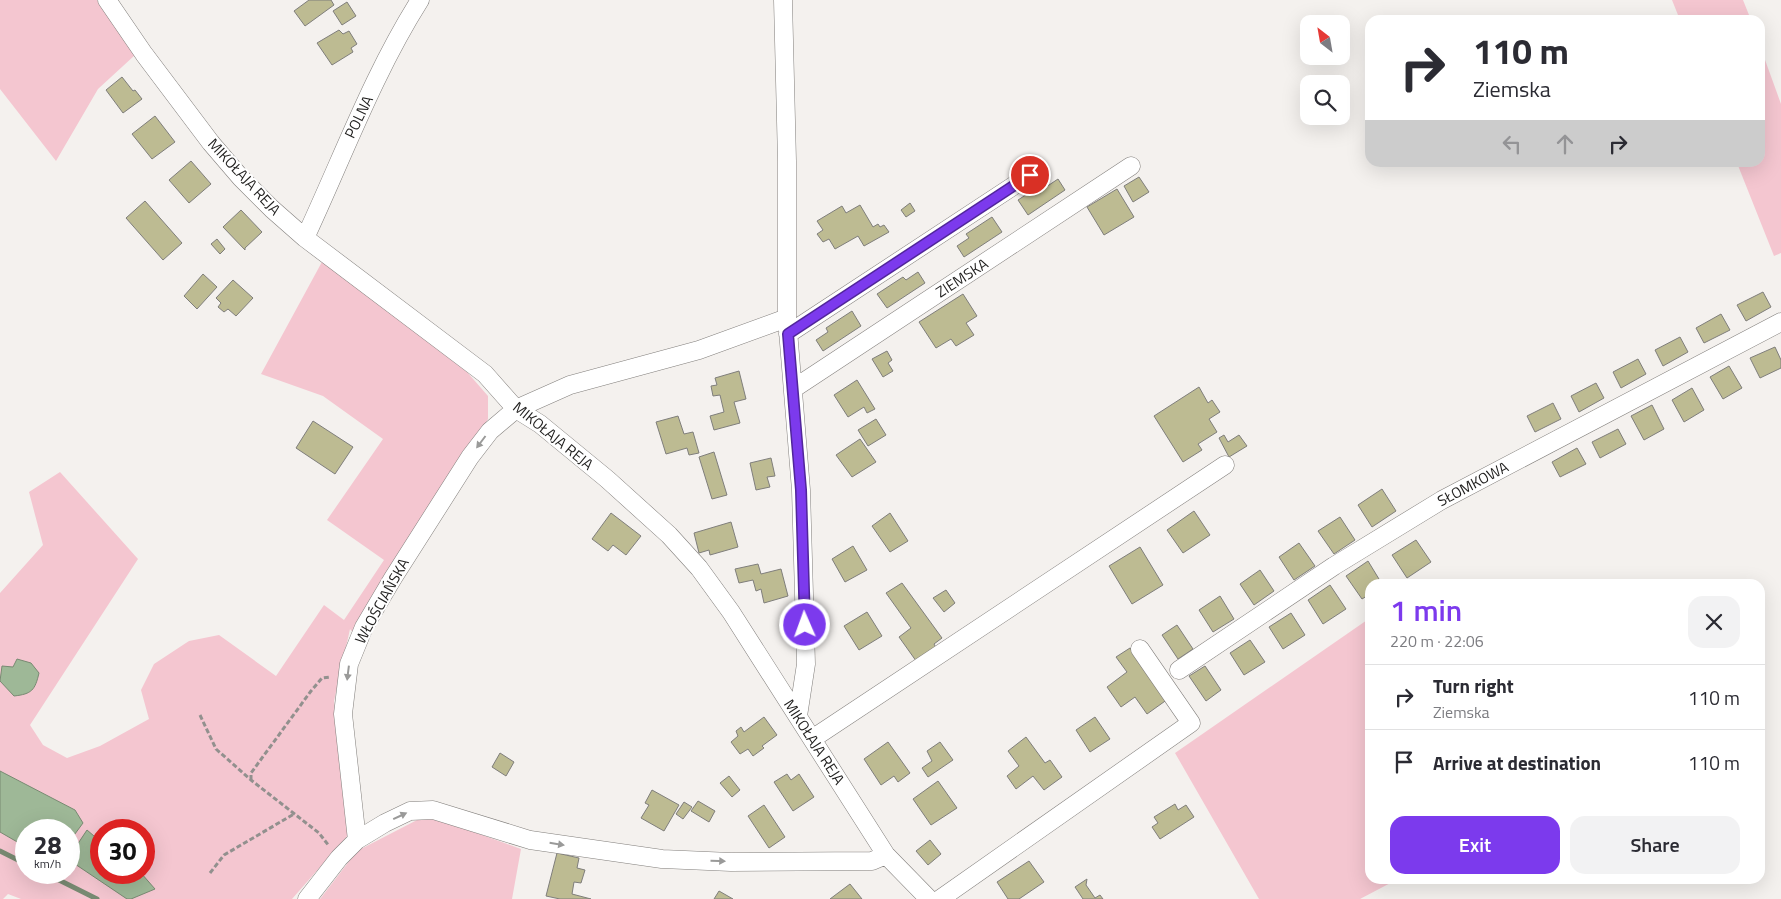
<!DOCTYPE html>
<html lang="en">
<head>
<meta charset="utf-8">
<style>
  :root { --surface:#fff; --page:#f2f2f3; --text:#2b2b33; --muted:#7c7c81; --line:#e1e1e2; --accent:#7c3aed }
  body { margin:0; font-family:"Titillium Web",sans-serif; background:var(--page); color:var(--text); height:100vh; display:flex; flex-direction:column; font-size:19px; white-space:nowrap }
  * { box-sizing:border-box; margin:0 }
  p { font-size:16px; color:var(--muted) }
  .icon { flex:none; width:28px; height:28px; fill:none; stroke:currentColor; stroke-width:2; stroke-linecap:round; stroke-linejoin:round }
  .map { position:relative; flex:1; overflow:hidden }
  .side { position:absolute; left:1365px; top:579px; width:400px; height:305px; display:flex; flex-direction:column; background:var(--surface); border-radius:15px; box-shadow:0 5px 20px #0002 }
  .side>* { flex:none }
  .banner { position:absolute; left:1365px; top:15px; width:400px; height:152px; border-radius:15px; box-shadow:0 5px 20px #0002; background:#fff; color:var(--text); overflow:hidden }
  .needle { width:32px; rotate:329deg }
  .tools { position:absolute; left:1300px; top:15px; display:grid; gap:10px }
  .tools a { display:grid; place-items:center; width:50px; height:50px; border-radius:10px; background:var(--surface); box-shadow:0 5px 20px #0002; font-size:25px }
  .speed { position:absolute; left:15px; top:819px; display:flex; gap:10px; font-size:25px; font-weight:700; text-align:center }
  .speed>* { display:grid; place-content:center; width:65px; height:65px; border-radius:50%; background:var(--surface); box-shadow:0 5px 20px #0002; line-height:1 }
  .speed small { font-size:12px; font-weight:400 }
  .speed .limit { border:8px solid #d22; background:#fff; color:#111 }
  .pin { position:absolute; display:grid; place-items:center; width:42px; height:42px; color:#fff; margin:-21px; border:2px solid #fff; border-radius:50%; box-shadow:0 1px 5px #0007 }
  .me { position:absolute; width:55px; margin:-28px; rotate:358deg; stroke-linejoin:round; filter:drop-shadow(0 0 4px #0008) }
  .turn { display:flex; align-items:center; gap:18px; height:105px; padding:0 25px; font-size:22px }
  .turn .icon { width:65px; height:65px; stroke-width:2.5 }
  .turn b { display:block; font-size:35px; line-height:42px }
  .lanes { display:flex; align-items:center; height:48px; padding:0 25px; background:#0003; justify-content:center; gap:25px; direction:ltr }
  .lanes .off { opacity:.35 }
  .round { display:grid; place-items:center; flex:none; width:52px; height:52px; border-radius:15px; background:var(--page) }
  .headline { display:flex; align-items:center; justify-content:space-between; height:85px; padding:0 25px }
  h1 { font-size:30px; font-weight:600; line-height:38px; color:var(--accent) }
  .button { display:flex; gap:10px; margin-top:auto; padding:10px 25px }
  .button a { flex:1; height:58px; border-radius:15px; background:var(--accent); color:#fff; font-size:20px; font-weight:600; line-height:58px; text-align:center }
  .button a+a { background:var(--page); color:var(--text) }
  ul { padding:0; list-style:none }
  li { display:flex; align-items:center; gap:15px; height:65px; padding:0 25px; border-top:1px solid var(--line) }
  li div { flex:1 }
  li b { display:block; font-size:19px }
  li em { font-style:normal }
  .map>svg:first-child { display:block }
  .green { fill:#f4c6d0; fill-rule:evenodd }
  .water { fill:#9eb897; stroke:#788a72 }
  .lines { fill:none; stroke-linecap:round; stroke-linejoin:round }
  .stream { stroke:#788a72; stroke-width:5 }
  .building { fill:#bdbb92; stroke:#7f7e7b }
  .minor-casing { stroke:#827f7c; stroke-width:19 }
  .path { stroke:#92908e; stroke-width:3; stroke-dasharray:5 2.5; stroke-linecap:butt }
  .minor { stroke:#fff; stroke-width:18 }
  .oneway { fill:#9a9a99 }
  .route-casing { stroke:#51269a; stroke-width:12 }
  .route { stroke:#7c3aed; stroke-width:9 }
  .labels { text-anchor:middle; stroke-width:4; stroke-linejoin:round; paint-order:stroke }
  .street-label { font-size:15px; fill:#1f1e1d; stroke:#fff }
</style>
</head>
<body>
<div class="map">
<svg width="1781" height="899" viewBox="0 0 1781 899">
  <rect width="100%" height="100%" fill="#f4f1ee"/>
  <path class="green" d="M 0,0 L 97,0 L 135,55 L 98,89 L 56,161 L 0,89 Z
    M 1672,0 L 1743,0 L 1751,20 L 1680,20 Z
    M 1760,46 L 1781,104 L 1781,253 L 1774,256 L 1737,163 L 1760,162 Z
    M 323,260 L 467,372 L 488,396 L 488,419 L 355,635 L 350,629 L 334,701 L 350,833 L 292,899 L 21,899 L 8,894 L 3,899 L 0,899 L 0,593 L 43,545 L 29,492 L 60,472 L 138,559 L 30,725 L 43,745 L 67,758 L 100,746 L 149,719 L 141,690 L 154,664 L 189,641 L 219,635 L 276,676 L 324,605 L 344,620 L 384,560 L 327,520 L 383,439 L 323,396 L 261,374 ZM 26,830 L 69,830 L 69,872 L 26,872 ZM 101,830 L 144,830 L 144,872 L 101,872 Z
    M 1370,618 L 1370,879 L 1398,879 L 1360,899 L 1259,899 L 1175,753 Z
    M 419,819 L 438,819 L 521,849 L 512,899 L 320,899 L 357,851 Z"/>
  <path class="water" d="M 17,659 L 31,663 L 39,673 C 35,690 32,694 14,696 L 0,681 L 2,666 L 13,667 Z
    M 0,771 L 75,810 L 83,823 L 69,842 L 69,830 L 26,830 L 26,847 L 0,832 Z
    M 87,830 L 101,842 L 101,872 L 141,873 L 155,889 L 131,899 L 127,899 L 69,860 L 69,857 Z"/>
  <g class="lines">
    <path class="stream" d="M 0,851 L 26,864
      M 43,872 L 97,899"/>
  </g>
  <path class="building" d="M 309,0 L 331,0 L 334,5 L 305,26 L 294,11 Z
    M 347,2 L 356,16 L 342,25 L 333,11 Z
    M 339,30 L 343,34 L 349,31 L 357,44 L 351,48 L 353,52 L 332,65 L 317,43 Z
    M 122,77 L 133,91 L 135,90 L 142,99 L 123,113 L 106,90 Z
    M 155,116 L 175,142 L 152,159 L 132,134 Z
    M 191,161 L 211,184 L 189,203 L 169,180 Z
    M 1139,177 L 1149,192 L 1133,202 L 1124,186 Z
    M 1058,179 L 1065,190 L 1028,215 L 1018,200 L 1044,183 L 1046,187 Z
    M 1117,189 L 1134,217 L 1104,235 L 1087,207 Z
    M 145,201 L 182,243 L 163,260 L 126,218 Z
    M 910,203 L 915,211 L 906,217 L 901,210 Z
    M 860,205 L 873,227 L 878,224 L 880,227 L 884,225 L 889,232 L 864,246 L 858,236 L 835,249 L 829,239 L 823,242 L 817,234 L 823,230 L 817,221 L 842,206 L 846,213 Z
    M 241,210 L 262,232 L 245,248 L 245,250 L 223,227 Z
    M 992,217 L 1002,232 L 964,257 L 957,246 L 969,238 L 966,234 Z
    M 217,239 L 225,249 L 220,254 L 211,244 Z
    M 918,272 L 925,283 L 887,308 L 877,294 L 903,277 L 906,280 Z
    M 203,274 L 217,287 L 197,309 L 184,296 Z
    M 233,280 L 253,298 L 236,316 L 228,309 L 224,312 L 218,307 L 221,303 L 216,298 Z
    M 1763,292 L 1771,307 L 1746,321 L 1737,305 Z
    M 963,294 L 977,316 L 966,323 L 974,335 L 956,346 L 951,339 L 936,348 L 919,322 Z
    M 852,311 L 861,326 L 823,351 L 816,340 L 828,332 L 826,328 Z
    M 1721,314 L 1730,330 L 1704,343 L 1696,328 Z
    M 1680,337 L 1688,352 L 1663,366 L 1655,350 Z
    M 1775,347 L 1781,360 L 1781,368 L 1760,378 L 1750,358 Z
    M 887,351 L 892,360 L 888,363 L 893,371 L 883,377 L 872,359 Z
    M 1638,359 L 1646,374 L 1621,388 L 1613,372 Z
    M 1729,366 L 1742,388 L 1723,399 L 1710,377 Z
    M 739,371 L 746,399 L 734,402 L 740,423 L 714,430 L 710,416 L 724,412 L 720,395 L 713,396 L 711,386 L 717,385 L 715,378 Z
    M 857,380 L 875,409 L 867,413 L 864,407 L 848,417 L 834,395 Z
    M 1596,383 L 1604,398 L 1579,412 L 1571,396 Z
    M 1199,387 L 1208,403 L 1212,400 L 1220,412 L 1209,419 L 1217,432 L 1198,444 L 1202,450 L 1183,462 L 1154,416 Z
    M 1692,388 L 1704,410 L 1684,422 L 1672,400 Z
    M 1553,403 L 1561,419 L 1535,432 L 1527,416 Z
    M 1652,405 L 1664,429 L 1644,440 L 1631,416 Z
    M 678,416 L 684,434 L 693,432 L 699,453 L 689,455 L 687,448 L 666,454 L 656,422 Z
    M 876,419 L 886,435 L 868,446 L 858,430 Z
    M 313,421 L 353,447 L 335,474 L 296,448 Z
    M 1618,429 L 1626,444 L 1600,458 L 1592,442 Z
    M 1224,435 L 1228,442 L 1239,435 L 1247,446 L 1229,457 L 1219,438 Z
    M 860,439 L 876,462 L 852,477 L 836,455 Z
    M 1577,448 L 1586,464 L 1560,477 L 1552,462 Z
    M 714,452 L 727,495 L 712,499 L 699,457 Z
    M 771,458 L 775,476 L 767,477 L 770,487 L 756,490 L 750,463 Z
    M 1382,489 L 1396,511 L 1372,527 L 1358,505 Z
    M 1194,511 L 1210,535 L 1183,553 L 1167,530 Z
    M 611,513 L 641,536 L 626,555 L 613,545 L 608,551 L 592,539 Z
    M 890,513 L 908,541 L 890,552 L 872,526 Z
    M 1340,517 L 1355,540 L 1334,554 L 1318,531 Z
    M 731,522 L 738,547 L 710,555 L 709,550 L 699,553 L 694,533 Z
    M 1416,540 L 1431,562 L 1407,578 L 1392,555 Z
    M 1299,543 L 1315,566 L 1294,580 L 1279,557 Z
    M 853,546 L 867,570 L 845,582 L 832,559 Z
    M 1140,547 L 1163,585 L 1132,604 L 1109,566 Z
    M 1368,561 L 1382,584 L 1370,584 L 1370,594 L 1362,599 L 1346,576 Z
    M 758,564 L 761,574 L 781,569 L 788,596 L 764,603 L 761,589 L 756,591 L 753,580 L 739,583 L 735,569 Z
    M 1260,570 L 1274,591 L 1254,605 L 1240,584 Z
    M 902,583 L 942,638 L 934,644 L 939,653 L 919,665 L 899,637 L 911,628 L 886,593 Z
    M 1330,585 L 1346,609 L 1323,624 L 1308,600 Z
    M 946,590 L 955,603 L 944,612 L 933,598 Z
    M 1220,596 L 1234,619 L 1213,632 L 1199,610 Z
    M 867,612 L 882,636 L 859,650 L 844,626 Z
    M 1291,613 L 1305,635 L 1283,649 L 1269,627 Z
    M 1177,625 L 1193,649 L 1178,659 L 1162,635 Z
    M 1250,640 L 1265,662 L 1244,675 L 1230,653 Z
    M 1130,648 L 1168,699 L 1147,714 L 1135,697 L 1121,707 L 1107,687 L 1127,672 L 1116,657 Z
    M 1205,666 L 1221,690 L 1206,701 L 1189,676 Z
    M 764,717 L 777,735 L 762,746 L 764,748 L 753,756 L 748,749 L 740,754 L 731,742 L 738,736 L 736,731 L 741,727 L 744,732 Z
    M 1095,717 L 1110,739 L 1090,752 L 1076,730 Z
    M 1026,737 L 1045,763 L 1050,760 L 1062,777 L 1044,790 L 1033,776 L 1016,789 L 1007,776 L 1019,766 L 1008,751 Z
    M 888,742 L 910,773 L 898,782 L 894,776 L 881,785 L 864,759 Z
    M 940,742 L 953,760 L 928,777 L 922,768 L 932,761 L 927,751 Z
    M 500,753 L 514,762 L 506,776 L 492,767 Z
    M 787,774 L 791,780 L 799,774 L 814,797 L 793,811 L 774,782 Z
    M 729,776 L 740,790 L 732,797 L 720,783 Z
    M 938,781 L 957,808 L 931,825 L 913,799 Z
    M 652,790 L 679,805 L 664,831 L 641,818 L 649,805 L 645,803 Z
    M 698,801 L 715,811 L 709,822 L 691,811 Z
    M 684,802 L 692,807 L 683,819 L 676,814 Z
    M 1175,804 L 1178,810 L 1186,805 L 1194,817 L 1160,839 L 1152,827 L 1158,823 L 1154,817 Z
    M 764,805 L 785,837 L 769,848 L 748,816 Z
    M 930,840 L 941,854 L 928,865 L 916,851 Z
    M 557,853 L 579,858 L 577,868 L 585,870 L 581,883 L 574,882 L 572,894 L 591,899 L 560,899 L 546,896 Z
    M 1029,861 L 1044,882 L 1019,899 L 1008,899 L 997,882 Z
    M 1087,879 L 1086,885 L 1095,898 L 1100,895 L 1103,899 L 1083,899 L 1075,887 Z
    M 850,884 L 862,899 L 830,899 Z
    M 719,891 L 733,899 L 714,899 Z"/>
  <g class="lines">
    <g class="minor-casing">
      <path id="minor" d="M 107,0 L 144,54 L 211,143 L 241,178 L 272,209 L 305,238 L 485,374 L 516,409 L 540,424 L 607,479 L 669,535 L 699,568 L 731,612 L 886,855 L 929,899
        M 783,0 L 787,161 L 787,318 L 801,490 L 806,664 L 798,716
        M 305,238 C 342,159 373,74 420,0
        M 788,334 L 1030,175
        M 793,389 L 1131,166
        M 1179,670 L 1334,566 L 1442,500 L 1781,322
        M 812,739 L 1225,465
        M 357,840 L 343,714 L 349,664 L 364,627 L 393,578 L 470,457 L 490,431 L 516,409 L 570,385 L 699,350 L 787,318
        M 307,899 L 339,858 L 357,840 L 385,823 L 410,811 L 433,810 L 530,840 L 662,859 L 731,862 L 872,861 L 886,855
        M 940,899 L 1191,723 L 1140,649"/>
    </g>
    <path class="path" d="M 200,715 L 216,749 L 251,780 L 319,833 L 329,846
      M 251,780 L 251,773 L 311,691 L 322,678 L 330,677
      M 210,873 L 224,855 L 294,814"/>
    <use href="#minor" class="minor"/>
  </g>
  <defs><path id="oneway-solid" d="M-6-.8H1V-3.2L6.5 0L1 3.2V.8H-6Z" transform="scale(1.25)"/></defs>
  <g class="oneway">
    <use href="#oneway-solid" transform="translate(481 442) rotate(127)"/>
    <use href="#oneway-solid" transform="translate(348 673) rotate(97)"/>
    <use href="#oneway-solid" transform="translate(400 816) rotate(-25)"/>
    <use href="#oneway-solid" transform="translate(557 844) rotate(9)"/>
    <use href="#oneway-solid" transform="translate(718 861) rotate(2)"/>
  </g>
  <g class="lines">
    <g class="route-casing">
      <path id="route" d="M 805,625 L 801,490 L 788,334 L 1030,175"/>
    </g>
    <use href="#route" class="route"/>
  </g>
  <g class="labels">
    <g class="street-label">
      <text transform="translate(359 117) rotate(-64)" y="5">POLNA</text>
      <text transform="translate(244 177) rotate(47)" y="5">MIKOŁAJA REJA</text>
      <text transform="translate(962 278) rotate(-33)" y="5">ZIEMSKA</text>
      <text transform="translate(553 436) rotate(39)" y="5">MIKOŁAJA REJA</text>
      <text transform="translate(1473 484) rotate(-28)" y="5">SŁOMKOWA</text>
      <text transform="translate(382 601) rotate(-61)" y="5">WŁOŚCIAŃSKA</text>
      <text transform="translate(814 742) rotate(57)" y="5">MIKOŁAJA REJA</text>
    </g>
  </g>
</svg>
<div class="tools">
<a><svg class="needle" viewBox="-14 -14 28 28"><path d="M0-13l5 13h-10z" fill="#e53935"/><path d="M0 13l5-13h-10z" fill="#7c7c81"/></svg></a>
<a><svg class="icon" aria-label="search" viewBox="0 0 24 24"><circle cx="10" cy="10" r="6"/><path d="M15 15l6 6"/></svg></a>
</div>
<div class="speed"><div>28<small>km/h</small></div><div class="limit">30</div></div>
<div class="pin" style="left:1030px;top:175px;background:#d93025"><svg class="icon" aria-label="arrive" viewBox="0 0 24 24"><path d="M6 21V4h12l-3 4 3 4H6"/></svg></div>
<svg class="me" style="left:805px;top:625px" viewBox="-20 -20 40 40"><circle r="17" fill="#7c3aed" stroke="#fff" stroke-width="3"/><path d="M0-11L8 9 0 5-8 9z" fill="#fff"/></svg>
<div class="banner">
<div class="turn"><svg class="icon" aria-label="right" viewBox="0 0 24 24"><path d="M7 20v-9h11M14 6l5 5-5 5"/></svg><div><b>110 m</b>Ziemska</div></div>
<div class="lanes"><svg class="icon off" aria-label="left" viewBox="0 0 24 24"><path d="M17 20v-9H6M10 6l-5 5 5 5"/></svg><svg class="icon off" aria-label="ahead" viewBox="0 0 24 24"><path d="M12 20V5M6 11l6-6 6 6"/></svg><svg class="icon" aria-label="right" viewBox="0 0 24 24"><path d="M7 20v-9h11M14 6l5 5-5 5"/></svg></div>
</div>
<section class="side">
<div class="headline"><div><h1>1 min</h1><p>220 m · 22:06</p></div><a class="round"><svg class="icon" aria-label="close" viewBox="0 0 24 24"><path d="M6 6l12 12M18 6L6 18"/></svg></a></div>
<ul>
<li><svg class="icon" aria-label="right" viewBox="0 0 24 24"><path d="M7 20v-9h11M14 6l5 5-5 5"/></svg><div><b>Turn right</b><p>Ziemska</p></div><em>110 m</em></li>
<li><svg class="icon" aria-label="arrive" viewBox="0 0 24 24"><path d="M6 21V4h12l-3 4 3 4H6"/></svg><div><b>Arrive at destination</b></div><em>110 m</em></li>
</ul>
<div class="button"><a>Exit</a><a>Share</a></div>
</section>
</div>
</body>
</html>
